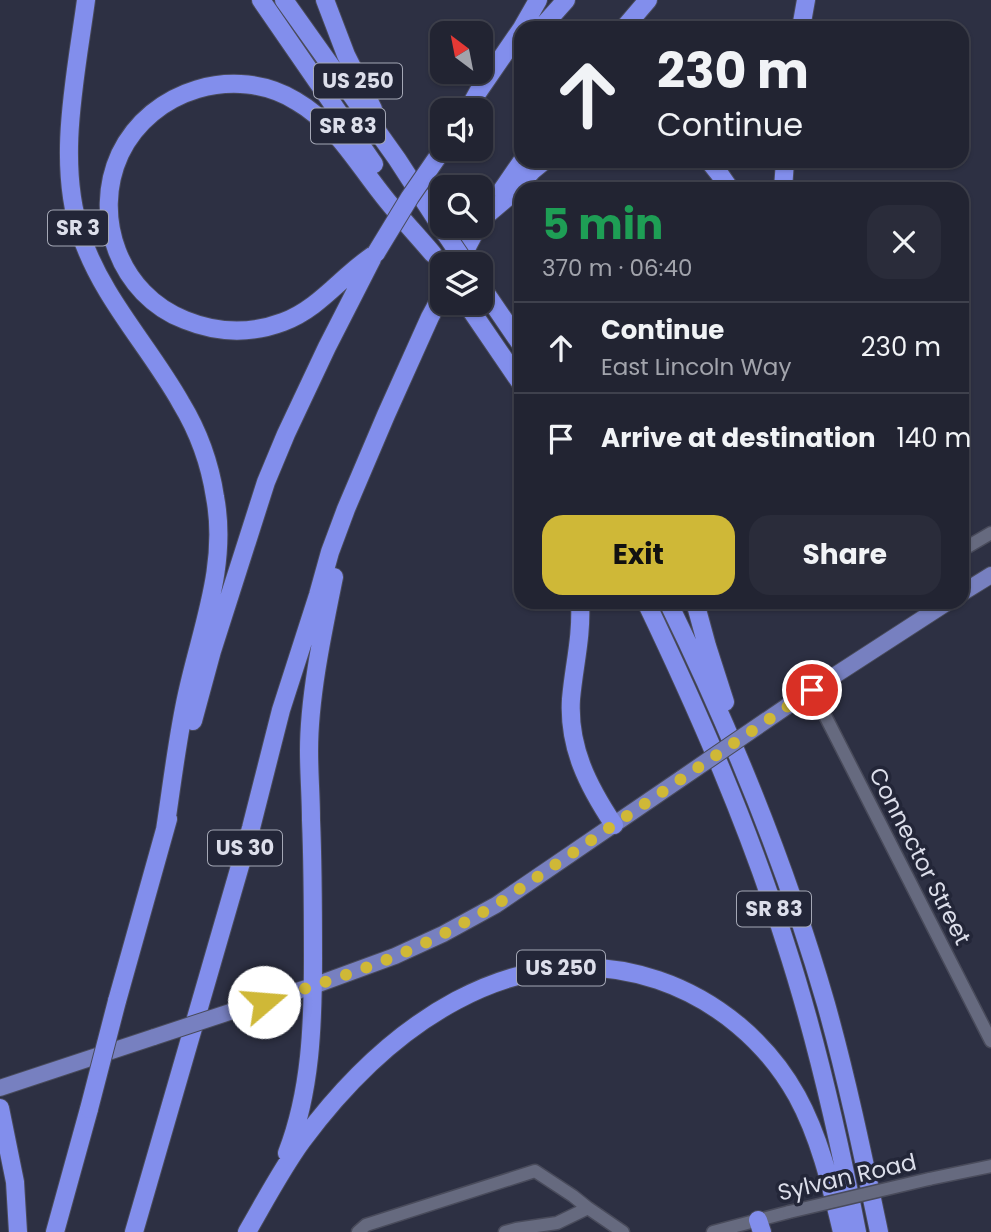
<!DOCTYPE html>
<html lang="en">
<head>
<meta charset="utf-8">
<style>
  :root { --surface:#222432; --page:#2a2c3a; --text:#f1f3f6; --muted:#a2a4ac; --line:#3f414d; --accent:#cfb837 }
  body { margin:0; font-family:Poppins,sans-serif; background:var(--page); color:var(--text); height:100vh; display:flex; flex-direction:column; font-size:26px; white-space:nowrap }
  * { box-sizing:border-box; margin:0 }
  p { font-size:23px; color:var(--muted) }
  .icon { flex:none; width:38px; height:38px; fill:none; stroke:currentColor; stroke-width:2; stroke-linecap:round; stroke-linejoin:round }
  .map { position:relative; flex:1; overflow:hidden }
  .sheet { position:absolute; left:514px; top:182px; width:455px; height:427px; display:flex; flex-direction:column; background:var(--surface); border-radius:21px; box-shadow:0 2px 5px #0004,0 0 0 2px var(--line) }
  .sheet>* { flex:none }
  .banner { position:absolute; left:514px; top:21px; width:455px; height:147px; border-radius:21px; box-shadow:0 2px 5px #0004,0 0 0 2px var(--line); background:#222432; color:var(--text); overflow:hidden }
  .needle { width:46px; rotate:328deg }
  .controls { position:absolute; left:430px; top:21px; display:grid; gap:14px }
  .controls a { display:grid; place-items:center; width:63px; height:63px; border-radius:14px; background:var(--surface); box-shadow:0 2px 5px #0004,0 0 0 2px var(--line); font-size:35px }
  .pin { position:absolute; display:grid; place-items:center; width:60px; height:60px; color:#fff; margin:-30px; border:4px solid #fff; border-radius:50%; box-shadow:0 2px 7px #0007 }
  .me { position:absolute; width:77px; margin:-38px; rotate:72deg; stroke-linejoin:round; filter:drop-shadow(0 0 5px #0008) }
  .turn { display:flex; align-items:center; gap:24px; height:147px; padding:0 28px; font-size:32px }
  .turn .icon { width:91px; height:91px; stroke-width:2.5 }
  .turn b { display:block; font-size:49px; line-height:60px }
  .round { display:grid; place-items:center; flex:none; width:74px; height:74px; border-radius:21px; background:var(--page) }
  .overview { display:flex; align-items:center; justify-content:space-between; height:119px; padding:0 28px }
  h1 { font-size:42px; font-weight:700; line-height:52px; color:#1e9e55 }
  .action { display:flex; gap:14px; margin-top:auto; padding:14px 28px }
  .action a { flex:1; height:80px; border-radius:21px; background:var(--accent); color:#111; font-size:28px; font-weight:700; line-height:80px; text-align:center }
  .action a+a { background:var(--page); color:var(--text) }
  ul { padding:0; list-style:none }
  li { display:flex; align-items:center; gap:21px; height:91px; padding:0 28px; border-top:2px solid var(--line) }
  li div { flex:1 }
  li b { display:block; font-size:26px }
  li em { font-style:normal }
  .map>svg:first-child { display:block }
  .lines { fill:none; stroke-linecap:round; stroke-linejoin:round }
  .minor-casing { stroke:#494b5b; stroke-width:15 }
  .major-casing { stroke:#494b5b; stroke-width:18 }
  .highway-casing { stroke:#494b5b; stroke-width:20 }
  .minor { stroke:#666a7f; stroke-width:12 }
  .major { stroke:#7780c0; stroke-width:16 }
  .highway { stroke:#828eec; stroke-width:18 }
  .minor-bridge-casing { stroke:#494b5b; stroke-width:15; stroke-linecap:butt }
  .major-bridge-casing { stroke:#494b5b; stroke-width:18; stroke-linecap:butt }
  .highway-bridge-casing { stroke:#494b5b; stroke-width:20; stroke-linecap:butt }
  .minor-bridge { stroke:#666a7f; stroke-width:12 }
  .major-bridge { stroke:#7780c0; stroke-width:16 }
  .highway-bridge { stroke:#828eec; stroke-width:18 }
  .route { stroke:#cfb837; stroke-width:12; stroke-dasharray:0 21.6 }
  .labels { text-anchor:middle; stroke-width:7; stroke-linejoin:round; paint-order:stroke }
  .shield { fill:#232638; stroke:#a4a7b5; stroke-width:2 }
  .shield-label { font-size:21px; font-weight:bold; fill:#dcdeea }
  .street-label { font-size:23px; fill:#dcdeea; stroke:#232638 }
</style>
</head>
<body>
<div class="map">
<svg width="991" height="1232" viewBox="0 0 991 1232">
  <rect width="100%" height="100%" fill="#2d3043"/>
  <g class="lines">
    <g class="minor-casing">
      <path id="minor" d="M 962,550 L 991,533
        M 812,690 L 991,1041
        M 929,1179 L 991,1166
        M 588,1208 L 623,1232
        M 358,1232 L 366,1225 L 535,1171 L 573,1196 L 588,1208 L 557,1223 L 516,1229 L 505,1232
        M 713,1232 L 789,1212"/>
    </g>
    <g class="major-casing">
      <path id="major" d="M 962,593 L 991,575
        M 786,707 L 948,602
        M 239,1009 L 313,986 L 395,956 L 443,934 L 496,905 L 682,778
        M 0,1088 L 154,1037"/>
    </g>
    <g class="highway-casing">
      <path id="highway" d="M 86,0 C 76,75 56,163 81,235 C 102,298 149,346 181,403 C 198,431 210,464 215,497 C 228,565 201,629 187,694 C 177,739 172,785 165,830
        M 261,0 L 374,164
        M 284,0 L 397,159 L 445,233
        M 325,0 L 346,55 L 373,109
        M 522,28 L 538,0
        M 541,28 L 566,0
        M 624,28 L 648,0
        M 801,28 L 806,0
        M 468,110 L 478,92 L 522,28
        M 709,161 L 721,176 L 730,189
        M 783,189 L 785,161
        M 502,190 L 522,161
        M 482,219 L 509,196 L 533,170 L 544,161
        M 376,253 C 366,260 356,268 347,276 C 327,294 308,313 283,322 C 251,334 217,333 185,320 C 120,295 91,217 120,154 C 151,89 236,64 296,101 C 334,123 355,160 381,193 C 397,214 416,234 433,254
        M 458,264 L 478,226
        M 481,286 L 522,346
        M 466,303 L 522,385
        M 580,602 C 582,637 574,665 571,699 C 568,747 588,786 614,825
        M 646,602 C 699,713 748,825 785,942 C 816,1037 838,1134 857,1232
        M 668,602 C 731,731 786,865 826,1004 C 847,1079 863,1156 879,1232
        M 695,602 L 707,646 L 725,702
        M 193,721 L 212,651 L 266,482 L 286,434 L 327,347 L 372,259
        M 117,1001 L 168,819
        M 0,1108 L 15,1182 L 18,1232
        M 287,1153 C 311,1091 313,1024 313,958 C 313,912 313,866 311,820 C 311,797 309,774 309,751 C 309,696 323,631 334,577
        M 758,1220 L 762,1232
        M 55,1232 L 89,1109
        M 134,1232 L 251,828 L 281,710 L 318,595 L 330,552 L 346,509 L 386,415 L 430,317 L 443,293
        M 247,1232 C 265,1201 281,1170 302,1141 C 385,1029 512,932 658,980 C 717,1000 767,1042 797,1096 C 820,1138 831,1186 842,1232"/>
    </g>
    <use href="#minor" class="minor"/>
    <use href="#major" class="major"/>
    <use href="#highway" class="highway"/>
    <g class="minor-bridge-casing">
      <path id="minor-bridge" d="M 789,1212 L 929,1179"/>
    </g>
    <g class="major-bridge-casing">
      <path id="major-bridge" d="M 682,778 L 786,707
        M 154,1037 L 239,1009"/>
    </g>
    <g class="highway-bridge-casing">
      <path id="highway-bridge" d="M 445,233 L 466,264
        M 376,253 L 410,197 L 443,149
        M 89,1109 L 117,1001"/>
    </g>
    <use href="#minor-bridge" class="minor-bridge"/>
    <use href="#major-bridge" class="major-bridge"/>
    <use href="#highway-bridge" class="highway-bridge"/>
  </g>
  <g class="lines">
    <path class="route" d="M 264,1002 C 325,982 388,963 445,933 C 462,924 479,914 496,905 L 812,690"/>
  </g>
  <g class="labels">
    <g class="shield">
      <rect x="314" y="63.5" width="88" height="35" rx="5"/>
      <rect x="311" y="108.5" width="74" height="35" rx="5"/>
      <rect x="48" y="210.5" width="60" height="35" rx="5"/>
      <rect x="208" y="830.5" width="74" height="35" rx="5"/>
      <rect x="737" y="891.5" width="74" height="35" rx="5"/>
      <rect x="517" y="950.5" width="88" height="35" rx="5"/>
    </g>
    <g class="shield-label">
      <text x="358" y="88">US 250</text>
      <text x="348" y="133">SR 83</text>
      <text x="78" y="235">SR 3</text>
      <text x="245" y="855">US 30</text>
      <text x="774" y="916">SR 83</text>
      <text x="561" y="975">US 250</text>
    </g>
    <g class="street-label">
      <text transform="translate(920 856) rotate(63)" y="8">Connector Street</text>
      <text transform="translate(847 1177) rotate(-13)" y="8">Sylvan Road</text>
    </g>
  </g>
</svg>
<div class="controls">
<a><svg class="needle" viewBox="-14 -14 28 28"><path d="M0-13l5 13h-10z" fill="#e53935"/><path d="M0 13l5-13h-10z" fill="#a2a4ac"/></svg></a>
<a><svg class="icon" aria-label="sound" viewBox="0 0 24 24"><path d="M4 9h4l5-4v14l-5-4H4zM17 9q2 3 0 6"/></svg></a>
<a><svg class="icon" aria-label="search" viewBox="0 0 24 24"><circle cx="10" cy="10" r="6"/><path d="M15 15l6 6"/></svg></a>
<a><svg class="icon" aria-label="layers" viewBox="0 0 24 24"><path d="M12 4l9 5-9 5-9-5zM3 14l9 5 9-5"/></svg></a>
</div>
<div class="pin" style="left:812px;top:690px;background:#d93025"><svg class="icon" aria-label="arrive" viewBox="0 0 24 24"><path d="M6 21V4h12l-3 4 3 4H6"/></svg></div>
<svg class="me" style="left:264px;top:1002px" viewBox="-20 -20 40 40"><circle r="19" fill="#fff"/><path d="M0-13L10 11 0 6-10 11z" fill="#cfb837"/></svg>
<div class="banner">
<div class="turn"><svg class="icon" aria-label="ahead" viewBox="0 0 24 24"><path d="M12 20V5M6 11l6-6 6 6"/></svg><div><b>230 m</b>Continue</div></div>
</div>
<section class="sheet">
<div class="overview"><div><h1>5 min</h1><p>370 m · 06:40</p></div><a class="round"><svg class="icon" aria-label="close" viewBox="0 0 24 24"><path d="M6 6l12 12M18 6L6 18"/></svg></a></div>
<ul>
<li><svg class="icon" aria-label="ahead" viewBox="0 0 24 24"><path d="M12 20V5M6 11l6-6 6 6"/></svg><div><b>Continue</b><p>East Lincoln Way</p></div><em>230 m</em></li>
<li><svg class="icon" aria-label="arrive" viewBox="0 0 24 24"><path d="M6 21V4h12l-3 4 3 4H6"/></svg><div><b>Arrive at destination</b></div><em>140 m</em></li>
</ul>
<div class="action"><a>Exit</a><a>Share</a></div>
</section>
</div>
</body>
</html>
